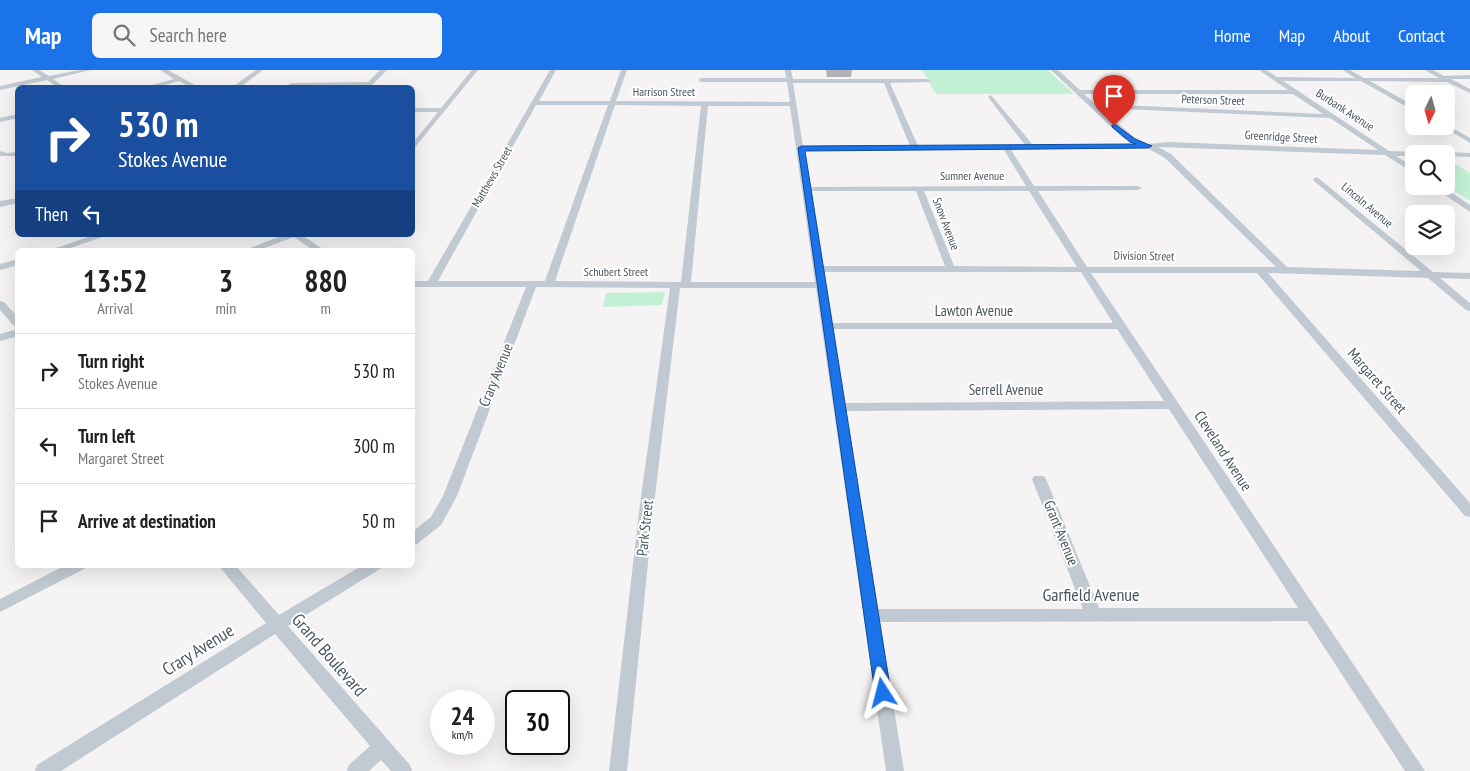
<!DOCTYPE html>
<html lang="en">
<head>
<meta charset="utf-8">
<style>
  :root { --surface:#fff; --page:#f6f6f6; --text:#222; --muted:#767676; --line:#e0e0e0; --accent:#1a73e8 }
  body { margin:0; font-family:"PT Sans Narrow",sans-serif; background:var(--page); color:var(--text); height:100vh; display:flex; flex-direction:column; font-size:19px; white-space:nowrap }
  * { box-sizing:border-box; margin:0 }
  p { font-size:16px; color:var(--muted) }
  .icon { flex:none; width:28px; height:28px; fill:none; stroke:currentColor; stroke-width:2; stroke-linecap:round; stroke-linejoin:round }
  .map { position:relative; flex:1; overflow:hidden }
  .drawer { position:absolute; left:15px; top:178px; width:400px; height:320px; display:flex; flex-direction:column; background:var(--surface); border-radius:8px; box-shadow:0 5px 20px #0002 }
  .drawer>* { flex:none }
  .guide { position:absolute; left:15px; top:15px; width:400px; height:152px; border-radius:8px; box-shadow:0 5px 20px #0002; background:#1a4fa0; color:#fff; overflow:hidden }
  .needle { width:32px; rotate:185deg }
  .controls { position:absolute; left:1405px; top:15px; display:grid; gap:10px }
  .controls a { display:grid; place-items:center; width:50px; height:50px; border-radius:8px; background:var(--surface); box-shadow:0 5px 20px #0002; font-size:25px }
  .speed { position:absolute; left:430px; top:620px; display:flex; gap:10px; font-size:25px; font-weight:700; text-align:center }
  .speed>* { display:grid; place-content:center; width:65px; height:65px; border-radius:50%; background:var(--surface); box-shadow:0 5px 20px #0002; line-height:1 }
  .speed small { font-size:12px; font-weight:400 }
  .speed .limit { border:2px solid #111; border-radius:8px; background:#fff; color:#111 }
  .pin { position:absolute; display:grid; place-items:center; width:42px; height:42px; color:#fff; margin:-51px -21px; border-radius:50% 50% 50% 0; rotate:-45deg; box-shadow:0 0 5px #0007 }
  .pin .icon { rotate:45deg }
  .me { position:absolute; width:55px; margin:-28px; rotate:351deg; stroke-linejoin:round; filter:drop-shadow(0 0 4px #0008) }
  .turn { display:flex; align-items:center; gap:18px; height:105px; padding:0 20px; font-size:22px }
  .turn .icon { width:65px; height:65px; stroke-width:2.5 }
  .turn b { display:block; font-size:35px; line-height:42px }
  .then { display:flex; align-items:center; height:48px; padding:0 20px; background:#0003; gap:10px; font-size:19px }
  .eta { display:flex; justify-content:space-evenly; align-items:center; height:85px; text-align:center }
  .eta b { font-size:30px; font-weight:700; line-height:35px }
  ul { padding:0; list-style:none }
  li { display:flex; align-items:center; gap:15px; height:75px; padding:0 20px; border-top:1px solid var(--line) }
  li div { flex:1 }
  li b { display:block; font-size:19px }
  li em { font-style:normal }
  header { display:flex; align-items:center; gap:30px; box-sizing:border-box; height:70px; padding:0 25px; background:var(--accent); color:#fff }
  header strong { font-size:24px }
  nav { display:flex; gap:28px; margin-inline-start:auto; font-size:18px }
  .search { width:350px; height:45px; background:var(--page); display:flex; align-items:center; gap:12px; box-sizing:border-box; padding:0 18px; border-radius:8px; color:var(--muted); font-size:19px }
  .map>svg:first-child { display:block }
  .green { fill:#c3f1d5 }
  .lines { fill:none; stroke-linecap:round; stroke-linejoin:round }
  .minor { fill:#c1cad2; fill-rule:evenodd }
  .wall { fill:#b0b2b7 }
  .route { fill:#1a73e8; stroke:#114b97 }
  .labels { text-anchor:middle; stroke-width:4; stroke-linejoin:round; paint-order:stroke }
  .far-street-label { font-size:12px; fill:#4a5661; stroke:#fff }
  .street-label { font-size:15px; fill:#4a5661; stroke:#fff }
  .near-street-label { font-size:18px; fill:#4a5661; stroke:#fff }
</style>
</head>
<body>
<header>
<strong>Map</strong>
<div class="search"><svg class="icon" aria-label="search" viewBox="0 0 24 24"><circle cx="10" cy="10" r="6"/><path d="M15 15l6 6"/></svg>Search here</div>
<nav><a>Home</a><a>Map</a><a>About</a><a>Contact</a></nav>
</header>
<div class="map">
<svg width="1470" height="701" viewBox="0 0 1470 701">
  <rect width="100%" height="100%" fill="#f5f3f3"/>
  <path class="green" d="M 922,0 L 1048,0 L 1074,24 L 936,24 Z
    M 1446,88 L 1470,103 L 1470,131 L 1446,116 Z
    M 665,222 L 662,235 L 603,237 L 606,223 Z"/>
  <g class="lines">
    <path class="minor" d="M 32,0 L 39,0 L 49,6 L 79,0 L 91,0 L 53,9 L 66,18 L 58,18 L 47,10 L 0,20 L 0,16 L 42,7 Z
      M 160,0 L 168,0 L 200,18 L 191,18 L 179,11 L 154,18 L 141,18 L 174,9 Z
      M 256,0 L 263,0 L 239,18 L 231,18 Z
      M 380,0 L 387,0 L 369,18 L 362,18 L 363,16 L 291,17 L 288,15 L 291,13 L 368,12 Z
      M 472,0 L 478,0 L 412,81 L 412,74 L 438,42 L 412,42 L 412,38 L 441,38 Z
      M 550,0 L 556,0 L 539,31 L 610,31 L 621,0 L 627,0 L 616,31 L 790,32 L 787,12 L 701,12 L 698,10 L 701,8 L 786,8 L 785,0 L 791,0 L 793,9 L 927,9 L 930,11 L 929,12 L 890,13 L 918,76 L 1025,75 L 988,27 L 991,25 L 1033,75 L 1137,75 L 1123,68 L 1051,0 L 1058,0 L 1080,20 L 1288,20 L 1259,0 L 1266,0 L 1277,7 L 1355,8 L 1343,0 L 1350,0 L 1364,8 L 1439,8 L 1425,0 L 1433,0 L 1444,6 L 1470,5 L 1470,9 L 1451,9 L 1470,19 L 1470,23 L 1447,12 L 1370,11 L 1414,36 L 1414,41 L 1361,11 L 1283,11 L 1389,81 L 1417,82 L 1418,84 L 1414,84 L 1414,86 L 1396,86 L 1414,97 L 1414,103 L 1385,85 L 1158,77 L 1171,84 L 1287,197 L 1421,201 L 1314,111 L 1313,109 L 1317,107 L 1433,202 L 1470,203 L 1470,209 L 1440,208 L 1470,233 L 1470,241 L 1466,240 L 1428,208 L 1268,203 L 1470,433 L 1470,447 L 1465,446 L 1257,203 L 1091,203 L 1425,701 L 1405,701 L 1307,551 L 880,552 L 904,701 L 886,701 L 816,218 L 680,218 L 654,434 L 627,701 L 609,701 L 640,434 L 670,218 L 536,217 L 457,426 L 441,455 L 417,474 L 412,475 L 412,462 L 431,447 L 443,426 L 526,217 L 412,217 L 412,211 L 428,211 ZM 793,13 L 884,13 L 910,76 L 803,77 ZM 1084,24 L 1293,24 L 1323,44 L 1095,34 ZM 536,35 L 608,35 L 545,211 L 438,211 ZM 615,35 L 701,36 L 681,212 L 555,211 ZM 708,36 L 790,36 L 815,212 L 691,212 ZM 1100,38 L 1330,48 L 1378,80 L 1168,72 L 1148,74 L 1134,67 ZM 1147,78 L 1165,88 L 1276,197 L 1087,197 L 1038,121 L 1138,120 L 1142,118 L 1138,116 L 1034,116 L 1011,80 ZM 1004,80 L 1026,116 L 810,117 L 804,81 ZM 811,121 L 916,121 L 945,196 L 823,196 ZM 924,121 L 1029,121 L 1077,197 L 954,196 ZM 824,202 L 1081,202 L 1113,253 L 832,253 ZM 833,259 L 1117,259 L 1164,331 L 845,333 ZM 1169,339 L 1298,538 L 1099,538 L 1046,409 L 1044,406 L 1034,406 L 1032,409 L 1083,539 L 878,539 L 846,341 Z
      M 18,44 L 18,48 L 0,52 L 0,48 Z
      M 1446,54 L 1470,68 L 1470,73 L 1442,56 L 1446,56 Z
      M 0,81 L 7,83 L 18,82 L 18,86 L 0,86 Z
      M 1446,82 L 1470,83 L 1470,87 L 1446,86 L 1446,84 L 1442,84 Z
      M 1432,116 L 1442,116 L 1470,135 L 1470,142 Z
      M 18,128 L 18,133 L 0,137 L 0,131 Z
      M 94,165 L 108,165 L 65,180 L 50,180 Z
      M 283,165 L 302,165 L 324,180 L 313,180 L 294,167 L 259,180 L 245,180 Z
      M 18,189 L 18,195 L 0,200 L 0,194 Z
      M 0,231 L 4,232 L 18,247 L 18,257 L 14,256 L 0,240 Z
      M 18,259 L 18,266 L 0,271 L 0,264 Z
      M 66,495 L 87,495 L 84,499 L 0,542 L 0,529 Z
      M 218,495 L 235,495 L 279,545 L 363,495 L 383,495 L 380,499 L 288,556 L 410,695 L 412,701 L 391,701 L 381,690 L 369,701 L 347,701 L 349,695 L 370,676 L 275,564 L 61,701 L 35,701 L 37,695 L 266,553 Z"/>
  </g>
  <path class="wall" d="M 826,0 L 852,0 L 851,7 L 827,7 Z"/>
  <path class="route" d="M 1112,55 L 1116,55 L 1135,69 L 1152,76 L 1148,78 L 805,81 L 891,623 L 888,628 L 883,630 L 877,628 L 875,623 L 798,78 L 801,76 L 1136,74 L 1130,72 L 1112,57 Z"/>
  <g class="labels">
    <g class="far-street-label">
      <text x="664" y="26">Harrison Street</text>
      <text transform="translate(1213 30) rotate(2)" y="4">Peterson Street</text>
      <text transform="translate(1345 40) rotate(33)" y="4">Burbank Avenue</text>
      <text transform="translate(1281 67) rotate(3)" y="4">Greenridge Street</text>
      <text x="972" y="110">Sumner Avenue</text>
      <text transform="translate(492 107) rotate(-60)" y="4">Matthews Street</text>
      <text transform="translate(1367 135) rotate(40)" y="4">Lincoln Avenue</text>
      <text transform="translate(946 154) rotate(69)" y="4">Snow Avenue</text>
      <text transform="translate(1144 186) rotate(1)" y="4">Division Street</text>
      <text x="616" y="206">Schubert Street</text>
    </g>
    <g class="street-label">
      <text x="974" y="246">Lawton Avenue</text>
      <text transform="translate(496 305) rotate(-68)" y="5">Crary Avenue</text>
      <text transform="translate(1377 311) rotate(49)" y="5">Margaret Street</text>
      <text x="1006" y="325">Serrell Avenue</text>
      <text transform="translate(1223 381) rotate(57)" y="5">Cleveland Avenue</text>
      <text transform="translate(645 458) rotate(-84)" y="5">Park Street</text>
      <text transform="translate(1061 463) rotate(68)" y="5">Grant Avenue</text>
    </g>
    <g class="near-street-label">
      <text x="1091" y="531">Garfield Avenue</text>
      <text transform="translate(198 580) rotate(-32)" y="6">Crary Avenue</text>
      <text transform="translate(329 585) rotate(49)" y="6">Grand Boulevard</text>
    </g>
  </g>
</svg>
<div class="controls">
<a><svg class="needle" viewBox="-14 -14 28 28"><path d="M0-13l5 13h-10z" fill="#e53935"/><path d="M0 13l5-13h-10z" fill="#767676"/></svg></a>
<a><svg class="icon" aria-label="search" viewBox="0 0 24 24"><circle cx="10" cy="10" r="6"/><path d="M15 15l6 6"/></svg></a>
<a><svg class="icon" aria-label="layers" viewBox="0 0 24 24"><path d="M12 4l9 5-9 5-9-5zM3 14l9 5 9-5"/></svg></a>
</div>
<div class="speed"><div>24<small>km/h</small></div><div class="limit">30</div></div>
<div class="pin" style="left:1114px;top:56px;background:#d93025"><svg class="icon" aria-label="arrive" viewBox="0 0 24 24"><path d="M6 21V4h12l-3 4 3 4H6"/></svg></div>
<svg class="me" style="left:883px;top:623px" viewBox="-20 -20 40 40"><path d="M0-17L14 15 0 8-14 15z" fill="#1a73e8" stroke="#fff" stroke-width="4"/></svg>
<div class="guide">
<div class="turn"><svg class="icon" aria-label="right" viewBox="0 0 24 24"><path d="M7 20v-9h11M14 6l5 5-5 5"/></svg><div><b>530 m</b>Stokes Avenue</div></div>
<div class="then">Then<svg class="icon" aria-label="left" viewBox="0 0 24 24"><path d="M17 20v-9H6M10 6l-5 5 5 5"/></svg></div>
</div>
<section class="drawer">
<div class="eta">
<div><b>13:52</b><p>Arrival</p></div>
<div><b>3</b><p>min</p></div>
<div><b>880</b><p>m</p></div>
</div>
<ul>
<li><svg class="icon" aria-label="right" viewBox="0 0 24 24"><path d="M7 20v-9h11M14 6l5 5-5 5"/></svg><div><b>Turn right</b><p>Stokes Avenue</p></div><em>530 m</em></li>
<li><svg class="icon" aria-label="left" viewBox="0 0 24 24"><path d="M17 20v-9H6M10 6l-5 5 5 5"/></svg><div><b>Turn left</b><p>Margaret Street</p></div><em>300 m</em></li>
<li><svg class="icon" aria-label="arrive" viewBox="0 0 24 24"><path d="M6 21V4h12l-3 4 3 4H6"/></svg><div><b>Arrive at destination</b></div><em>50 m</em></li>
</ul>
</section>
</div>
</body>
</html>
